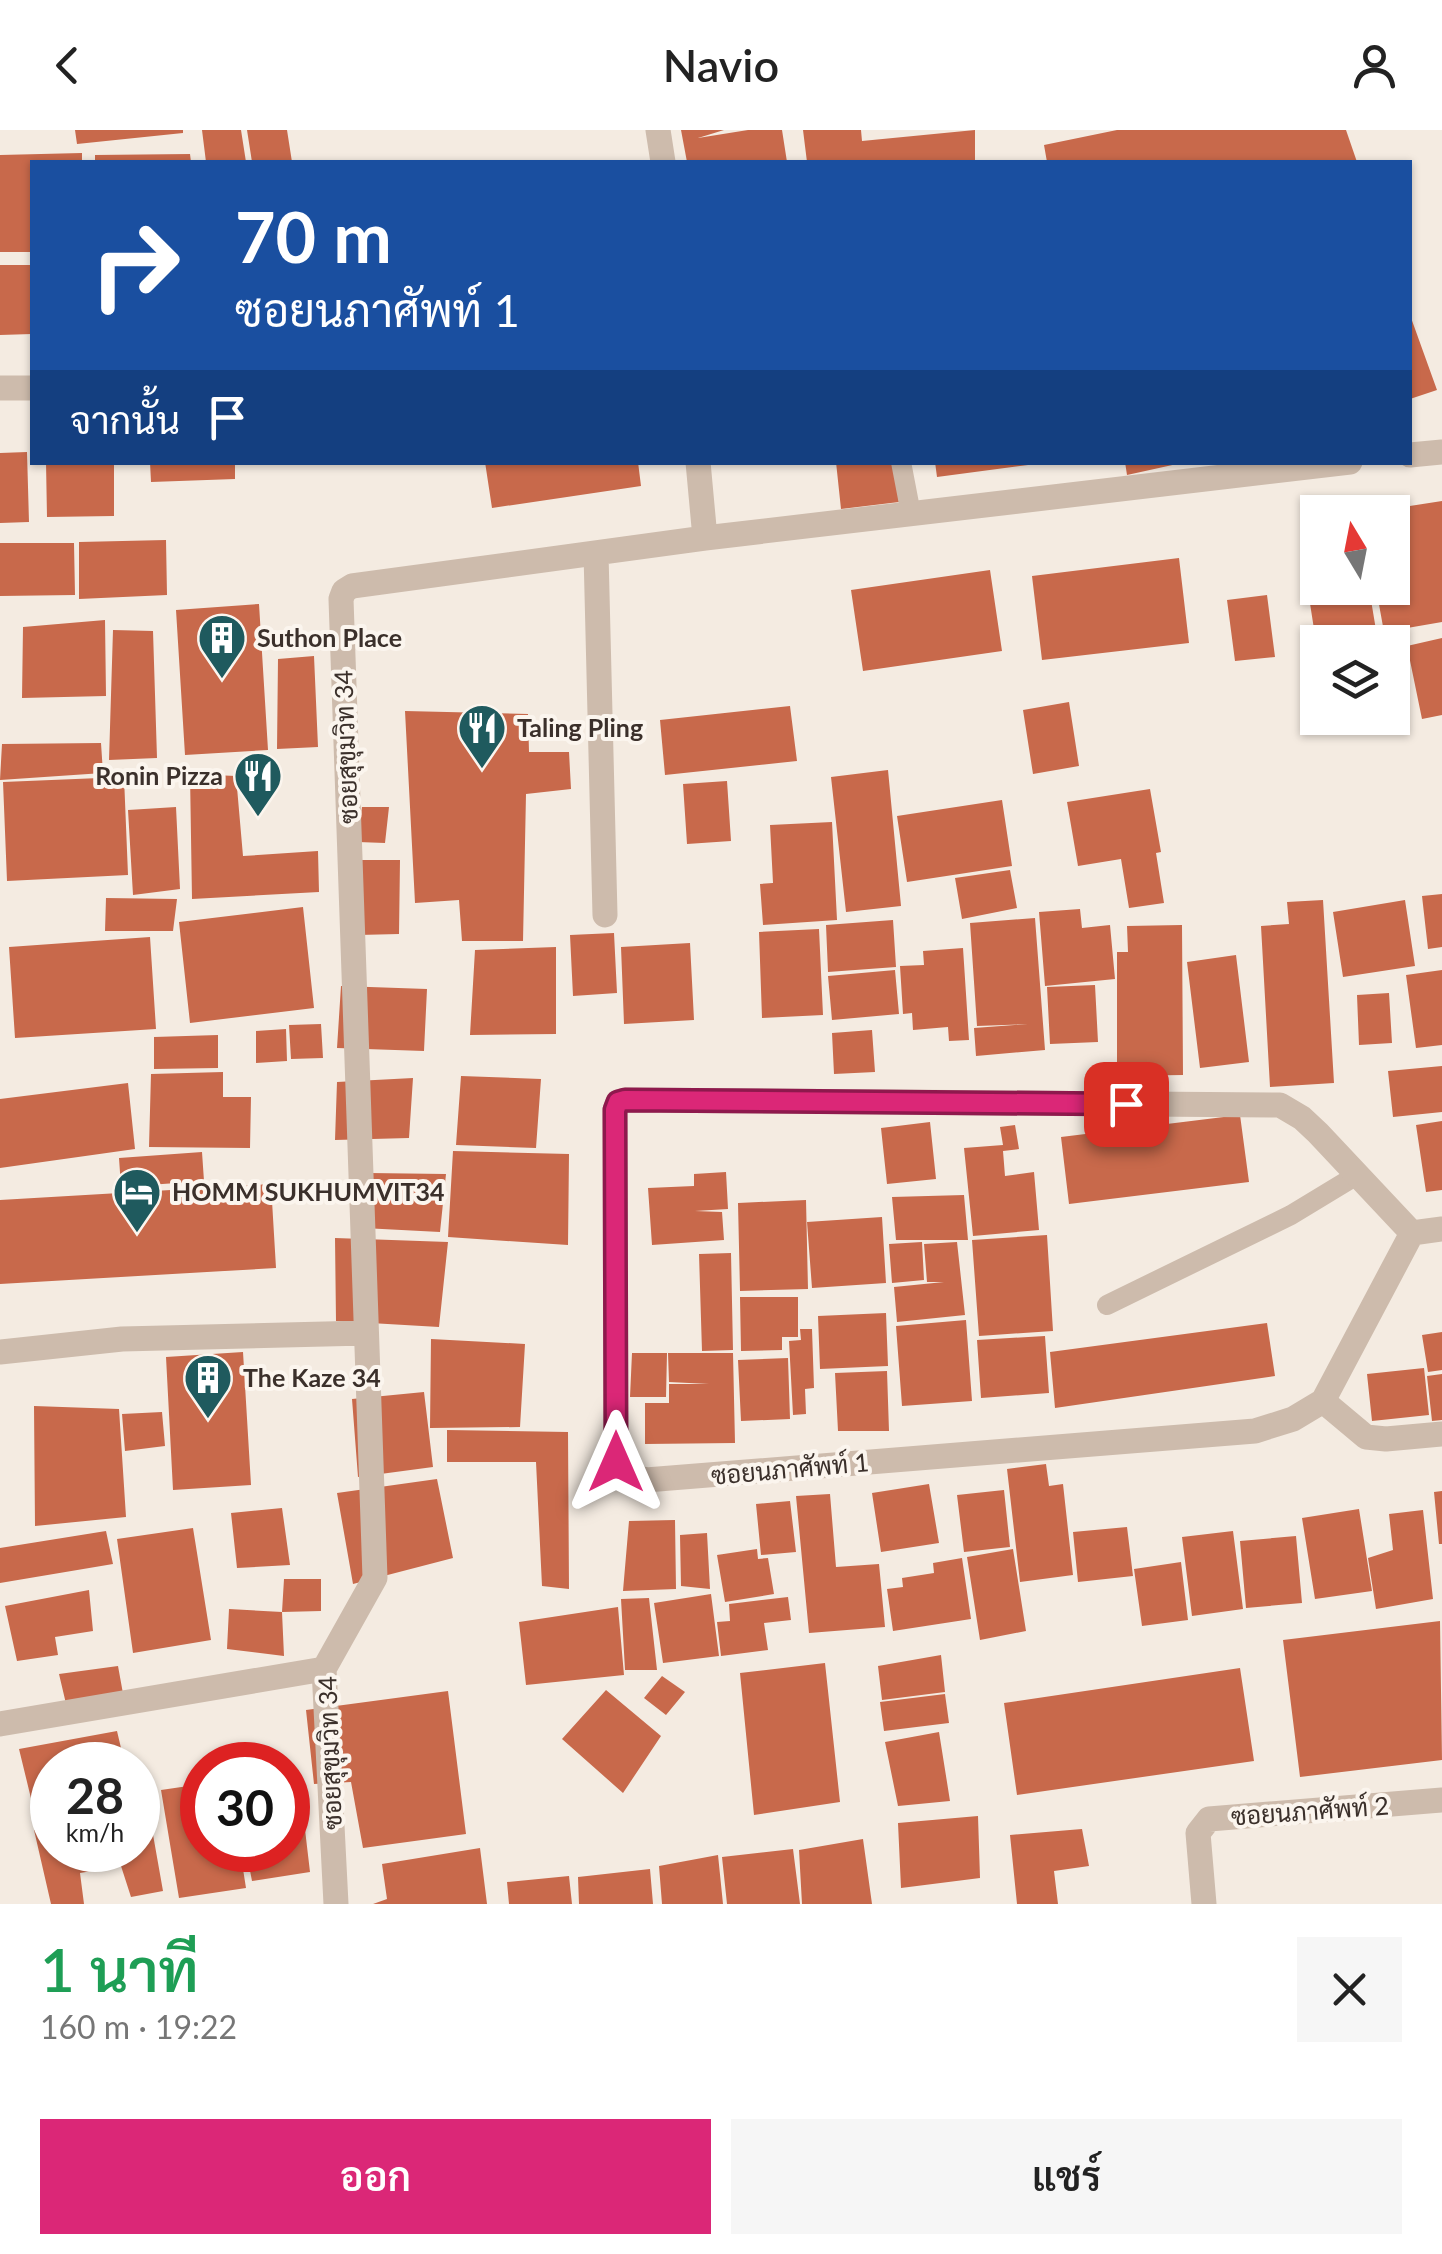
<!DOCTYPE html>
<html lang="th">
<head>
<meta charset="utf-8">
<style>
  :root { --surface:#fff; --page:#f6f6f6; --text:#222; --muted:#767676; --accent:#db2777 }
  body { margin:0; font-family:Lato,Sarabun,sans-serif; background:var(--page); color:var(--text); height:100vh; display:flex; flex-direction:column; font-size:38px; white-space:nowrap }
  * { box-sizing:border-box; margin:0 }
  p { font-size:32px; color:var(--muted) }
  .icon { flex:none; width:55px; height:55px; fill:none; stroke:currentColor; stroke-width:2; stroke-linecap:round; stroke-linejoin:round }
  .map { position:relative; height:1774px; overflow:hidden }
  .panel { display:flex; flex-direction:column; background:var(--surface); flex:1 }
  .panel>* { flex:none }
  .top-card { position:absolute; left:30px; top:30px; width:1382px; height:305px; border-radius:0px; box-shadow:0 2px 8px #0004; background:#1a4fa0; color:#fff; overflow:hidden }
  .needle { width:65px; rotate:350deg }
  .fabs { position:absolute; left:1300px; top:365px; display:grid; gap:20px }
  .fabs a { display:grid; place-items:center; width:110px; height:110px; border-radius:0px; background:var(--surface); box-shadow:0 2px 8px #0004; font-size:50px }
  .speed { position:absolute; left:30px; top:1612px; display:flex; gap:20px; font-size:50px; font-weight:700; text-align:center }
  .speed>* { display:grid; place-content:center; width:130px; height:130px; border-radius:50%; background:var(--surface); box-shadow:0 2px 8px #0004; line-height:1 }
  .speed small { font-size:25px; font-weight:400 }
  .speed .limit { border:15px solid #d22; background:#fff; color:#111 }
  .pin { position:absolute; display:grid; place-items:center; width:85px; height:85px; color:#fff; margin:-42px; border-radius:20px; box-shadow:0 5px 15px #0006 }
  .me { position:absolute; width:110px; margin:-55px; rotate:0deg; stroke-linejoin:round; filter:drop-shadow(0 0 8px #0008) }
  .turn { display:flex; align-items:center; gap:35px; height:210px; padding:0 40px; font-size:45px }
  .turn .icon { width:130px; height:130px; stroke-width:2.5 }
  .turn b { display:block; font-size:70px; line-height:85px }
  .then { display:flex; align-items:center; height:95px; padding:0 40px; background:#0003; gap:20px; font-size:38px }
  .round { display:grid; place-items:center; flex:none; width:105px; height:105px; border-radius:0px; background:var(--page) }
  .headline { display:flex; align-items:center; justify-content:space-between; height:170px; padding:0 40px }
  h1 { font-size:60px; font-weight:600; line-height:75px; color:#1e9e55 }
  .action { display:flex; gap:20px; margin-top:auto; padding:20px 40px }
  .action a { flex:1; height:115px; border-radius:0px; background:var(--accent); color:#fff; font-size:40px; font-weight:600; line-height:115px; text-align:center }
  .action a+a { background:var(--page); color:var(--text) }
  header { display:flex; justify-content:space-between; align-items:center; height:130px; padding:0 40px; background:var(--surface); font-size:45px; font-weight:600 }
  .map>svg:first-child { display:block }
  .building { fill:#c8694b }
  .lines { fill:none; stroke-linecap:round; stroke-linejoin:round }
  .lane { stroke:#cdbbac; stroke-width:20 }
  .street { stroke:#cdbbac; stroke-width:25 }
  .route-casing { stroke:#8e194d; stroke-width:25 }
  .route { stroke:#db2777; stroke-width:18 }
  .labels { text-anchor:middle; stroke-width:8; stroke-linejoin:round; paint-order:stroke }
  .poi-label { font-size:25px; font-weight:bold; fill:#3b302b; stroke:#fbf5ee; text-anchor:start }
  .street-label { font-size:25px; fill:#3b302b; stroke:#fbf5ee }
</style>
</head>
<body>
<header><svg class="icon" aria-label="back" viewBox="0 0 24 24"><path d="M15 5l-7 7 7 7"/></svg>Navio<svg class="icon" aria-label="person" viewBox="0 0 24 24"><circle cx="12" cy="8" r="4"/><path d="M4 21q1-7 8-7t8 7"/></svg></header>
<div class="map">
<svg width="1442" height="1774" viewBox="0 0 1442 1774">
  <rect width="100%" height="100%" fill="#f4ebe1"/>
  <path class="building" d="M 75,0 L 183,0 L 183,3 L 77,14 Z
    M 202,0 L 241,0 L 246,32 L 206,32 Z
    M 247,0 L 287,0 L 292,32 L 252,32 Z
    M 681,0 L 724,0 L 698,8 L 748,0 L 782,0 L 787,32 L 687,32 Z
    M 803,0 L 861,0 L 862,11 L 975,0 L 975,32 L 807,32 Z
    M 1117,0 L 1346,0 L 1357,32 L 1047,32 L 1044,15 Z
    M 82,23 L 82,32 L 32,32 L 32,122 L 0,122 L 0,25 Z
    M 190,24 L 191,32 L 95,32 L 95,25 Z
    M 0,135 L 32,135 L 32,204 L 0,205 Z
    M 1410,185 L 1437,260 L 1410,269 Z
    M 27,322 L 29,392 L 0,393 L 0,323 Z
    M 46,332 L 114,332 L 114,386 L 47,387 Z
    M 150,332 L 235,332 L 235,349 L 151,352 Z
    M 485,332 L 638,332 L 641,356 L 492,378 Z
    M 836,332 L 894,332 L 899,372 L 841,379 Z
    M 935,332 L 1028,332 L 1028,335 L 937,347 Z
    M 1125,332 L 1177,332 L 1177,334 L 1127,345 Z
    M 1442,371 L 1442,492 L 1384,502 L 1376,458 L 1392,458 L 1392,382 L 1384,380 Z
    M 166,410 L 167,465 L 79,469 L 79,412 Z
    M 0,413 L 74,413 L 75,465 L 0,466 Z
    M 1179,428 L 1189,513 L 1042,530 L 1032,446 Z
    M 990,440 L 1002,521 L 863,541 L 851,460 Z
    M 1369,458 L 1378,512 L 1316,512 L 1309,467 Z
    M 1267,465 L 1275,527 L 1235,531 L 1227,470 Z
    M 259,474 L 268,620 L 185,625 L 176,480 Z
    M 105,490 L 106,566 L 22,568 L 23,497 Z
    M 113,500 L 153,501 L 157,628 L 109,630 Z
    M 1442,508 L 1442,585 L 1422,589 L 1407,516 Z
    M 314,526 L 318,617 L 277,619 L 278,529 Z
    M 1069,572 L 1079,636 L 1033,644 L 1023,580 Z
    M 790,576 L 797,631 L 665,645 L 660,590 Z
    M 405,581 L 528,584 L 529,622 L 569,622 L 571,659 L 526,664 L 523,811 L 462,811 L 459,770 L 415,773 Z
    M 101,613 L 103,643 L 0,650 L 2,614 Z
    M 888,640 L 901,776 L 846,782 L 831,647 Z
    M 190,644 L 236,646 L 243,726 L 318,721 L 319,762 L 192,769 Z
    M 124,647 L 128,745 L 7,751 L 3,652 Z
    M 727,651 L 731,711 L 687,714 L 683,654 Z
    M 1150,659 L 1161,722 L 1156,723 L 1164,773 L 1129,778 L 1121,729 L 1078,736 L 1067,672 Z
    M 1002,670 L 1012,736 L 907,752 L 897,686 Z
    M 176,677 L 180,759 L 133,765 L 128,680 Z
    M 362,677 L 389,677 L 385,713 L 358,712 Z
    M 832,692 L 837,790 L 763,795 L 760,754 L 773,753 L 770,695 Z
    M 359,730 L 400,730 L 399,804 L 358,805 Z
    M 1010,740 L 1017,778 L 962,789 L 955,748 Z
    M 1442,764 L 1442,817 L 1428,819 L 1422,766 Z
    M 106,768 L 177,769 L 173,801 L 105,801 Z
    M 1323,770 L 1334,953 L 1270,957 L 1261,796 L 1289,794 L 1287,772 Z
    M 1405,770 L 1415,836 L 1343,847 L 1333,782 Z
    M 303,777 L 314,878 L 190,893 L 179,792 Z
    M 1080,779 L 1082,798 L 1110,795 L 1115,849 L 1045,856 L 1039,782 Z
    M 1035,788 L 1045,920 L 976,926 L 974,898 L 1028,894 L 977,896 L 970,793 Z
    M 893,790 L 896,837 L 828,842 L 826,795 Z
    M 1182,795 L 1183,945 L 1117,946 L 1117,822 L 1128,822 L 1127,796 Z
    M 819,799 L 823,885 L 762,888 L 759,802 Z
    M 614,803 L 617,863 L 573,866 L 570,805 Z
    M 150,807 L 156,899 L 15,908 L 9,817 Z
    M 690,813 L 694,890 L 624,894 L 621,817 Z
    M 556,817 L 556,904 L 470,905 L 475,820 Z
    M 963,818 L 969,910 L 949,911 L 948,897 L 913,900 L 912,883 L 903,884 L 900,836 L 924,835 L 923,821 Z
    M 1236,825 L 1249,932 L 1200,938 L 1187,832 Z
    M 895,840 L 899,884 L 832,890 L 828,846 Z
    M 1442,840 L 1442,915 L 1416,918 L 1406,845 Z
    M 1095,855 L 1098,912 L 1050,914 L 1047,857 Z
    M 341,856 L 427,859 L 424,921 L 337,918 Z
    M 1389,863 L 1392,913 L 1359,915 L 1357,865 Z
    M 321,894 L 323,928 L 291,929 L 289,895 Z
    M 286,899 L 287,931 L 256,933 L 256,901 Z
    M 872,900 L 875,942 L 834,944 L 832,903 Z
    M 218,905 L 218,938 L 154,939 L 154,907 Z
    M 1442,936 L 1442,982 L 1393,987 L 1388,941 Z
    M 223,942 L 223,967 L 251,967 L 250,1018 L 149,1017 L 151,944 Z
    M 461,946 L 541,949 L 536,1018 L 456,1015 Z
    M 413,948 L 409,1008 L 335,1010 L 337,952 Z
    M 128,953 L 135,1019 L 0,1038 L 0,969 Z
    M 1240,985 L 1249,1052 L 1069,1074 L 1061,1007 Z
    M 1442,991 L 1442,1060 L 1426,1062 L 1416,995 Z
    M 930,992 L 936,1049 L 887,1054 L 881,998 Z
    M 1015,995 L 1019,1019 L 1003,1021 L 1005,1046 L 1034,1042 L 1039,1100 L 973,1106 L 964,1018 L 1003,1015 L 1000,997 Z
    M 453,1021 L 569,1024 L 568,1115 L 448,1107 Z
    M 202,1022 L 204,1051 L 121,1057 L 119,1028 Z
    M 726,1042 L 728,1079 L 695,1081 L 722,1082 L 724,1110 L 652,1115 L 648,1058 L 694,1056 L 694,1044 Z
    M 369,1043 L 446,1044 L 440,1102 L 363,1098 Z
    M 271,1054 L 276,1138 L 0,1154 L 0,1070 Z
    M 964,1065 L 968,1110 L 896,1110 L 892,1067 Z
    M 806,1070 L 808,1159 L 740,1161 L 738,1073 Z
    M 882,1087 L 886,1153 L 812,1158 L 807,1092 Z
    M 1047,1105 L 1053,1201 L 979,1206 L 972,1110 Z
    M 335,1108 L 448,1112 L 439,1197 L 336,1191 Z
    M 922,1112 L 924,1150 L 892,1153 L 889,1114 Z
    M 957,1112 L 965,1185 L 897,1192 L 894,1157 L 944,1152 L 927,1152 L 924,1114 Z
    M 731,1123 L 733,1220 L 702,1221 L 699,1124 Z
    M 740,1167 L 798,1167 L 798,1207 L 782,1207 L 782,1220 L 741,1221 Z
    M 886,1183 L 888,1236 L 820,1239 L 818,1186 Z
    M 966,1190 L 972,1271 L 902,1276 L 896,1196 Z
    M 1267,1193 L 1275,1246 L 1055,1278 L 1050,1222 Z
    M 800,1199 L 812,1199 L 814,1258 L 805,1259 L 806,1284 L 793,1285 L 789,1211 L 801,1210 Z
    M 1442,1202 L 1442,1240 L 1428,1242 L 1422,1205 Z
    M 1045,1206 L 1049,1263 L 981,1268 L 977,1210 Z
    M 431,1209 L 525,1214 L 520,1297 L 430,1298 Z
    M 243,1222 L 251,1355 L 173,1360 L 166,1227 Z
    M 632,1223 L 667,1223 L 666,1267 L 630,1267 Z
    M 668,1223 L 733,1223 L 735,1313 L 645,1314 L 645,1273 L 669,1273 L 669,1254 L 709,1254 L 669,1252 Z
    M 788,1228 L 790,1289 L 741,1291 L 738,1230 Z
    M 1424,1238 L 1429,1285 L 1372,1291 L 1367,1244 Z
    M 887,1241 L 889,1301 L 838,1301 L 835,1243 Z
    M 1442,1244 L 1442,1290 L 1432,1291 L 1427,1246 Z
    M 424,1262 L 433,1337 L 358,1347 L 352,1269 Z
    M 34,1276 L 119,1279 L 126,1387 L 35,1396 Z
    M 162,1282 L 165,1316 L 125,1321 L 122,1284 Z
    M 447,1300 L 568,1302 L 569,1459 L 542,1456 L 536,1332 L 447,1332 Z
    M 1046,1334 L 1049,1356 L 1063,1354 L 1073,1445 L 1020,1452 L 1007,1339 Z
    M 437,1349 L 453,1428 L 353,1454 L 337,1363 Z
    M 929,1354 L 939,1413 L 881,1422 L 872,1363 Z
    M 1004,1360 L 1010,1417 L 964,1422 L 957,1365 Z
    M 1442,1361 L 1442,1414 L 1439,1414 L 1434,1362 Z
    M 830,1364 L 836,1437 L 879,1434 L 885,1497 L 809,1503 L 796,1366 Z
    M 790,1371 L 796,1422 L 761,1425 L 756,1374 Z
    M 282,1378 L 290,1435 L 237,1438 L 231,1383 Z
    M 1359,1379 L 1372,1461 L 1315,1469 L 1302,1388 Z
    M 1423,1380 L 1433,1469 L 1376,1479 L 1368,1428 L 1393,1420 L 1389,1384 Z
    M 675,1390 L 676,1459 L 623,1461 L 629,1391 Z
    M 1127,1397 L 1133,1446 L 1078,1452 L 1073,1402 Z
    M 193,1398 L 211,1510 L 133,1523 L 117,1409 Z
    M 106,1401 L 113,1434 L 0,1453 L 0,1418 Z
    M 1233,1401 L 1243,1479 L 1192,1486 L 1182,1407 Z
    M 707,1403 L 710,1459 L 681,1456 L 680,1405 Z
    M 1296,1406 L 1302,1473 L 1246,1478 L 1240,1411 Z
    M 757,1419 L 758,1429 L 768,1428 L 774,1464 L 725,1472 L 717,1425 Z
    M 1013,1419 L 1026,1501 L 980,1510 L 967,1427 Z
    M 962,1428 L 971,1489 L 893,1501 L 887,1459 L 903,1457 L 902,1448 L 934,1443 L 933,1433 Z
    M 1181,1432 L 1188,1490 L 1142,1496 L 1134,1439 Z
    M 284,1449 L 321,1449 L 321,1481 L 282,1482 Z
    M 89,1460 L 93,1501 L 55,1507 L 58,1525 L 17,1531 L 5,1476 Z
    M 711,1464 L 719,1526 L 663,1533 L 654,1473 Z
    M 788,1467 L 791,1490 L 764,1493 L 768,1520 L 721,1526 L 717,1492 L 730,1491 L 729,1474 Z
    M 649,1468 L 657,1540 L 625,1540 L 621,1469 Z
    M 618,1477 L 624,1545 L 526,1555 L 519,1492 Z
    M 229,1479 L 282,1482 L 284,1526 L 227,1519 Z
    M 1440,1491 L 1442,1630 L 1300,1647 L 1283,1510 Z
    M 941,1525 L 945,1562 L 882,1570 L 878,1536 Z
    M 825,1533 L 840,1672 L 754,1685 L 740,1543 Z
    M 118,1536 L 124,1569 L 67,1578 L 59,1544 Z
    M 1240,1538 L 1254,1631 L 1017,1665 L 1004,1573 Z
    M 662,1546 L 685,1562 L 666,1585 L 644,1568 Z
    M 606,1560 L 661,1606 L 623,1663 L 562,1609 Z
    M 448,1561 L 466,1704 L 363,1718 L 351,1652 L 314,1654 L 306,1580 Z
    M 945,1564 L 949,1593 L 884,1601 L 880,1572 Z
    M 117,1601 L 125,1635 L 52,1635 L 52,1689 L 37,1693 L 19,1619 Z
    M 939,1602 L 950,1671 L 898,1676 L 885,1612 Z
    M 298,1640 L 310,1742 L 252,1751 L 246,1720 L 288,1720 L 288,1642 Z
    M 202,1654 L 202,1720 L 240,1720 L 246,1758 L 179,1768 L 161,1660 Z
    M 149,1682 L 163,1761 L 131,1767 L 121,1736 L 80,1743 L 84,1774 L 51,1774 L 34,1700 L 52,1697 L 52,1720 L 138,1720 L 138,1684 Z
    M 978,1686 L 980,1748 L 901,1758 L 898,1693 Z
    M 1082,1699 L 1089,1736 L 1054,1741 L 1058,1774 L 1017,1774 L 1010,1705 Z
    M 863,1709 L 872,1774 L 802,1774 L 799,1720 Z
    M 480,1718 L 487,1774 L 373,1774 L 387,1769 L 382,1734 Z
    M 793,1719 L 800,1774 L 727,1774 L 722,1727 Z
    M 718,1725 L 723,1774 L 662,1774 L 659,1736 Z
    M 650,1739 L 653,1774 L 579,1774 L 578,1747 Z
    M 569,1746 L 572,1774 L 509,1774 L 507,1752 Z"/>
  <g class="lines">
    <path class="lane" d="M 901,332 L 911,384
      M 1107,1175 L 1291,1085 L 1357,1045"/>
    <path class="street" d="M 658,0 L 663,32
      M 0,258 L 32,258
      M 1410,325 L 1442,322
      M 698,332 L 705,408
      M 596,423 L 605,785
      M 625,970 L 1280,975 L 1302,988 L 1318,1003 L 1412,1103 L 1323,1271 L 1293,1289 L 1255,1301 L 646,1350 L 622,1344 L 616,1332 L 615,980 L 618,972 Z
      M 1412,1103 L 1442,1099
      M 0,1222 L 122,1209 L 366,1203
      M 1323,1271 L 1366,1307 L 1386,1309 L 1442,1304
      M 0,1594 L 324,1539
      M 336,1774 L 324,1539 L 375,1448 L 341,469 L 344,461 L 352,456 L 705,408 L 1350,332
      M 1204,1774 L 1198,1703 L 1209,1689 L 1442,1670"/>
  </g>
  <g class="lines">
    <g class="route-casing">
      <path id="route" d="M 616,1332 L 615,980 L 618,972 L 625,970 L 1126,974"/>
    </g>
    <use href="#route" class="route"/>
  </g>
  <defs>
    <g id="building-pin" transform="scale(2.5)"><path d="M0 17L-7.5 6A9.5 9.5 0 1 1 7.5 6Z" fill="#1f5a5e" stroke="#fbf5ee"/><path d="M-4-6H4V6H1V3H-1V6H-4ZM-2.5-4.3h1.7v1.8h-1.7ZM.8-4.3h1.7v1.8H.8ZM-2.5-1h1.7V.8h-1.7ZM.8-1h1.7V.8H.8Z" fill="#fff"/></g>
    <g id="restaurant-pin" transform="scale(2.5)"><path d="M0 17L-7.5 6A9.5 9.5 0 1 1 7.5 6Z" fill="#1f5a5e" stroke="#fbf5ee"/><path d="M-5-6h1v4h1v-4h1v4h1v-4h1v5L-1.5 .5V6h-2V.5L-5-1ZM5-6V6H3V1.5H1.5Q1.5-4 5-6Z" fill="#fff"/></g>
    <g id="hotel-pin" transform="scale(2.5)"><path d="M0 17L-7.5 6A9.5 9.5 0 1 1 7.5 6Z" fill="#1f5a5e" stroke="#fbf5ee"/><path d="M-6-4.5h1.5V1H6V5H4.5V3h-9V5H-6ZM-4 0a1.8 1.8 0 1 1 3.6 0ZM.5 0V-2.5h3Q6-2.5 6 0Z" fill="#fff"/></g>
  </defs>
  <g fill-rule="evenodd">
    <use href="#building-pin" x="222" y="508"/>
    <use href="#restaurant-pin" x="482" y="598"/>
    <use href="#restaurant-pin" x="258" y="646"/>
    <use href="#hotel-pin" x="137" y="1062"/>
    <use href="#building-pin" x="208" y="1248"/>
  </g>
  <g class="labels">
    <g class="poi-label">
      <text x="257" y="517">Suthon Place</text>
      <text x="517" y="607">Taling Pling</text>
      <text x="223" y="655" text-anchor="end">Ronin Pizza</text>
      <text x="172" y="1071">HOMM SUKHUMVIT34</text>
      <text x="243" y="1257">The Kaze 34</text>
    </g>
    <g class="street-label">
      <text transform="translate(346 617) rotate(-92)" y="9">ซอยสุขุมวิท 34</text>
      <text transform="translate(790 1339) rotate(-5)" y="9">ซอยนภาศัพท์ 1</text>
      <text transform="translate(330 1623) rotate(-92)" y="9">ซอยสุขุมวิท 34</text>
      <text transform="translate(1310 1681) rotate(-4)" y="9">ซอยนภาศัพท์ 2</text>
    </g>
  </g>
</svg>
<div class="fabs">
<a><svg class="needle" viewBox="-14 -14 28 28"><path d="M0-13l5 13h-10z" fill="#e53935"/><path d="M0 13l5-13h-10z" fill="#767676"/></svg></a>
<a><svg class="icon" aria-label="layers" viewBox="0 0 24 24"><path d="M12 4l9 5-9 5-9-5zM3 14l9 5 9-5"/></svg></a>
</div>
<div class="speed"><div>28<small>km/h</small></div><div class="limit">30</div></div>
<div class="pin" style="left:1126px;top:974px;background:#d93025"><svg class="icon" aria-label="arrive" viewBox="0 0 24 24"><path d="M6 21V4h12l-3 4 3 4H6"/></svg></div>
<svg class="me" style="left:616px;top:1332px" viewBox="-20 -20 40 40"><path d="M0-17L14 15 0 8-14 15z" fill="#db2777" stroke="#fff" stroke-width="4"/></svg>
<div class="top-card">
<div class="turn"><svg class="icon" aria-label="right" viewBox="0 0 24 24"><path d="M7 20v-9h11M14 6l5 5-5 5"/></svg><div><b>70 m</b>ซอยนภาศัพท์ 1</div></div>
<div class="then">จากนั้น<svg class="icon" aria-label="arrive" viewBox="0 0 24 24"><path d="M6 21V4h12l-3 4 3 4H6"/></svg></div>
</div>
</div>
<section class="panel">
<div class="headline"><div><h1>1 นาที</h1><p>160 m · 19:22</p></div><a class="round"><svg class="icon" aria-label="close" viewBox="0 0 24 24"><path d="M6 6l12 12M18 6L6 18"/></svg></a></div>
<div class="action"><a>ออก</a><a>แชร์</a></div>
</section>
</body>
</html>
